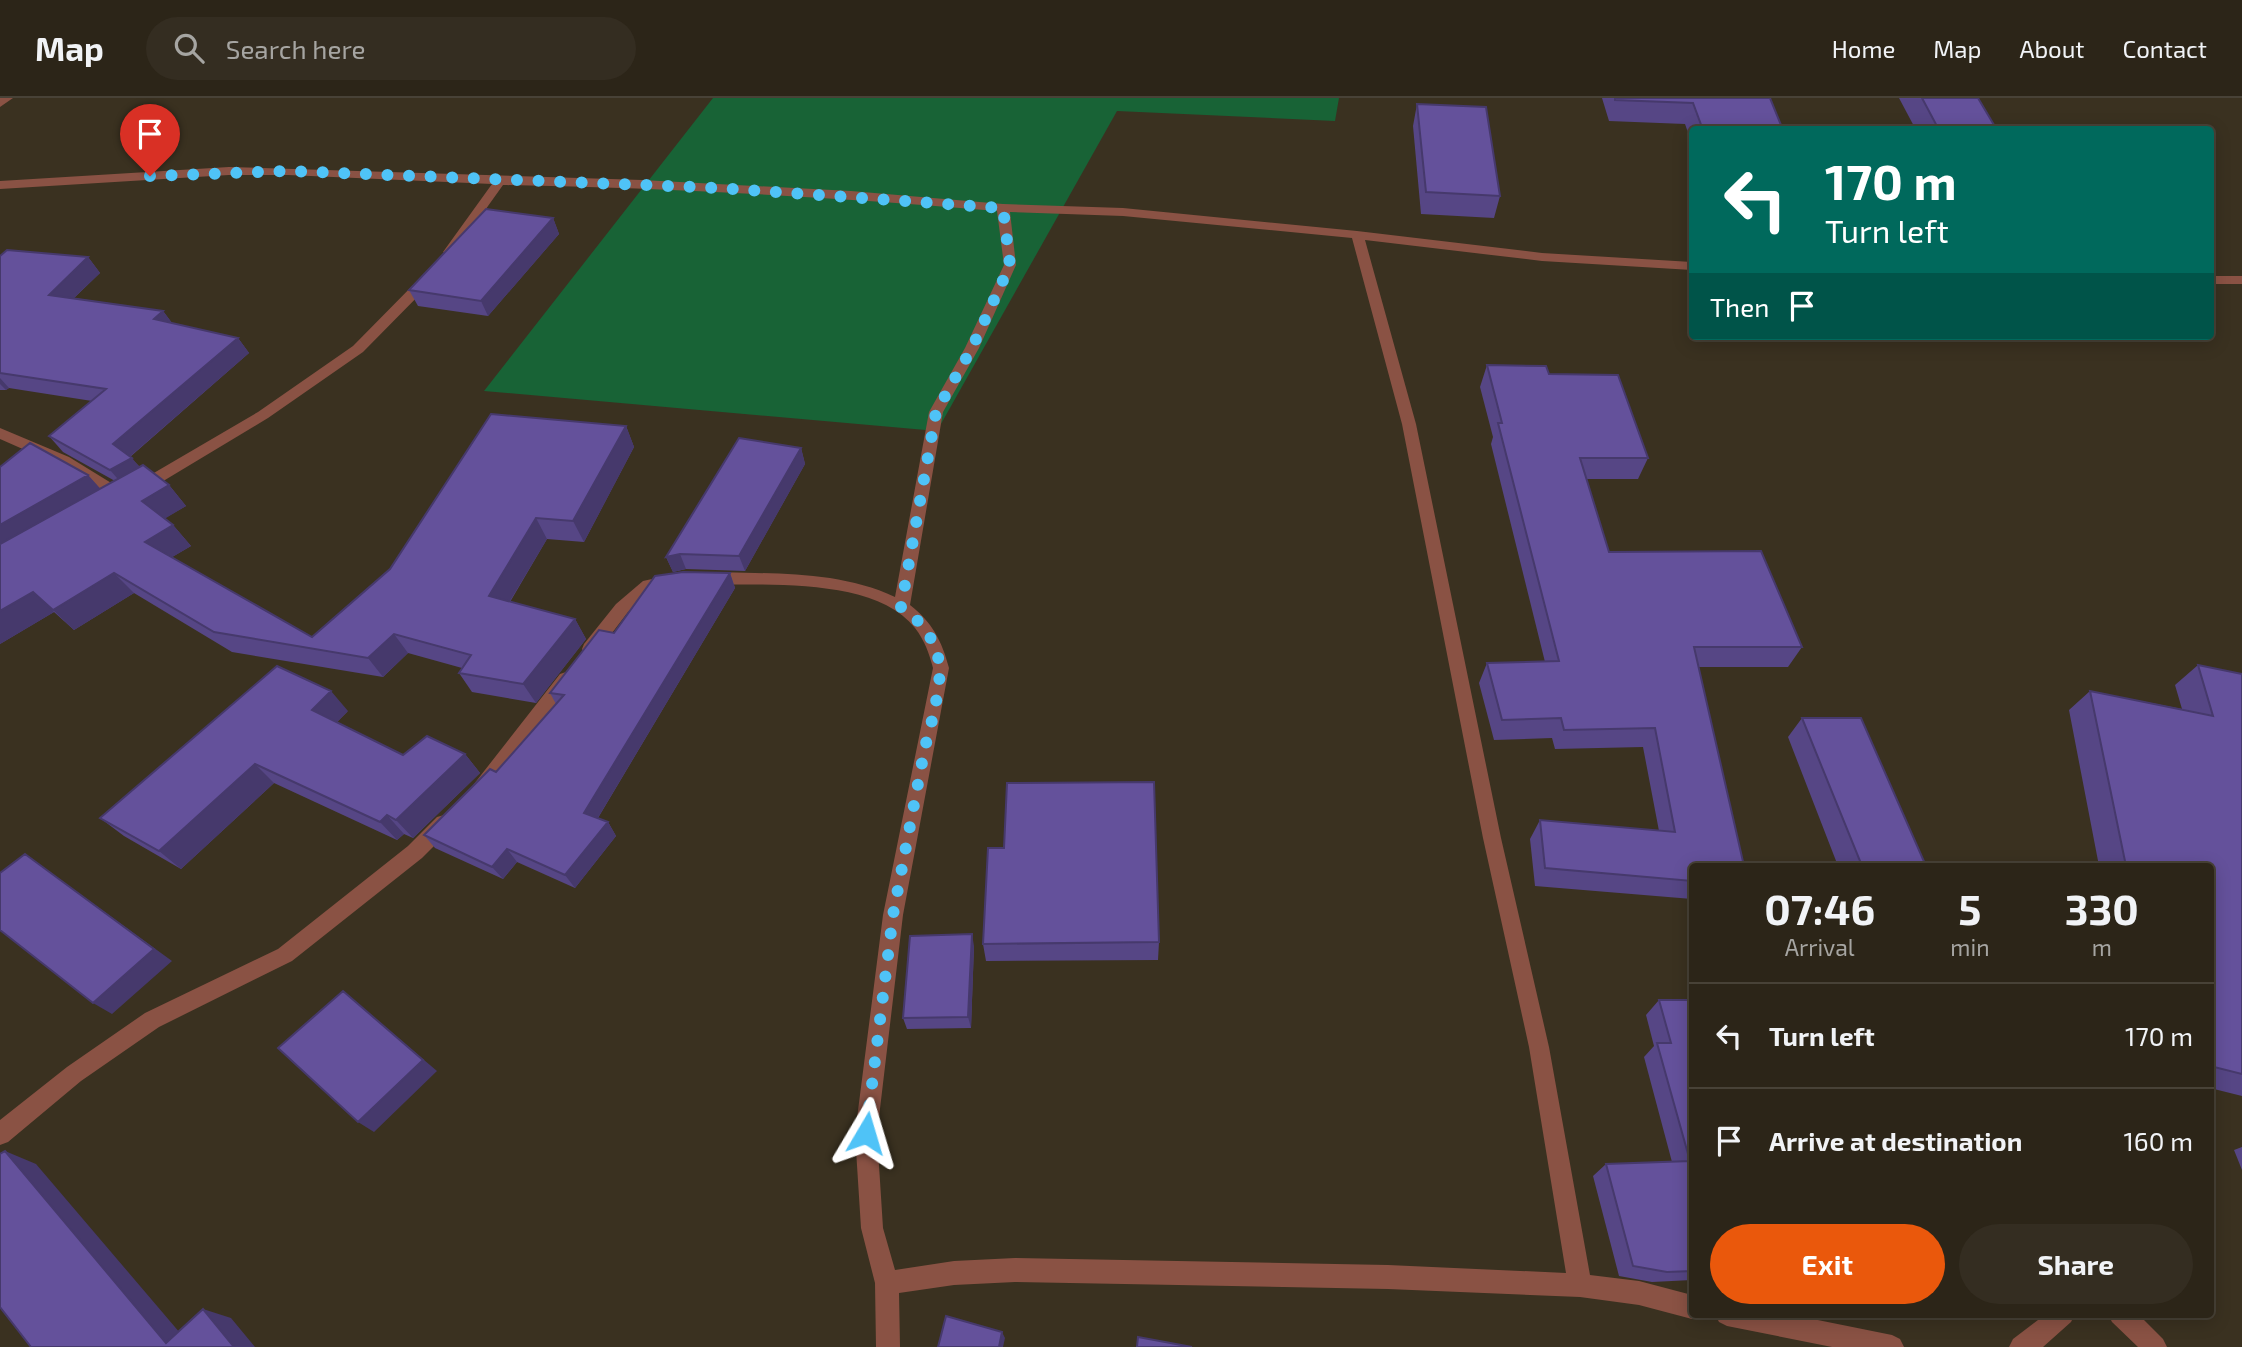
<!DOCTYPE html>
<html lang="en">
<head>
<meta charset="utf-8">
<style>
  :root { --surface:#2c2518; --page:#342d21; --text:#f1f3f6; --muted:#a6a5a2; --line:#484237; --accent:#ea580c }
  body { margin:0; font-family:"Exo 2",sans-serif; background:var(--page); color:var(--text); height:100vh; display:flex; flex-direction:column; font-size:26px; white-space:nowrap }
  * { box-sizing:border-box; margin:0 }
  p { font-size:23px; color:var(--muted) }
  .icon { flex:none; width:38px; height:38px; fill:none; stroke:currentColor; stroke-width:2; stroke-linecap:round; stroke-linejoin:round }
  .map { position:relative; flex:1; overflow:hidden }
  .side { position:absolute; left:1689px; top:765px; width:525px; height:455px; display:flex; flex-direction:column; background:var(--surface); border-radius:7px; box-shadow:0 4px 18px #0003,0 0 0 2px var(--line) }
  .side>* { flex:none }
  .banner { position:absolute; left:1689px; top:28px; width:525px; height:214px; border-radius:7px; box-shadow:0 4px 18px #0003,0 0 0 2px var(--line); background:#00695c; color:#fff; overflow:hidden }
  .pin { position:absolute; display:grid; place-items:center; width:60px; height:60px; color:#fff; margin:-72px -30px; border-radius:50% 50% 50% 0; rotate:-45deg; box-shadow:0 0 7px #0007 }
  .pin .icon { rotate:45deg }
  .me { position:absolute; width:77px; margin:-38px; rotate:7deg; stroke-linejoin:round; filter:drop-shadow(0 0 5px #0008) }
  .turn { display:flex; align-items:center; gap:24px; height:147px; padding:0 21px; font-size:32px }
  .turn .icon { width:91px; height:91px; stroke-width:2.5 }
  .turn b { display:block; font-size:49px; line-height:60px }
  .then { display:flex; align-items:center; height:66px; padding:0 21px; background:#0003; gap:14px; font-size:26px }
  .eta { display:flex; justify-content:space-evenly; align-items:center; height:119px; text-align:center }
  .eta b { font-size:42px; font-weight:700; line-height:49px }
  .action { display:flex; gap:14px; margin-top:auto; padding:14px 21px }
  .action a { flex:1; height:80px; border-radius:42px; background:var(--accent); color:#fff; font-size:28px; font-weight:700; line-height:80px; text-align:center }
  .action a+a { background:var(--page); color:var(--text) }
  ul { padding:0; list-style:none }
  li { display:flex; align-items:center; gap:21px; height:105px; padding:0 21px; border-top:2px solid var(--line) }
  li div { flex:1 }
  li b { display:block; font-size:26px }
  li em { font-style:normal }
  header { display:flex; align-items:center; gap:42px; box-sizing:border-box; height:98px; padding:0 35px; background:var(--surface); border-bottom:2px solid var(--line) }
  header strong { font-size:33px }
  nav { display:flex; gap:38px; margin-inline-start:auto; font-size:24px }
  .search { width:490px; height:63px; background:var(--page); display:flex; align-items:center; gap:18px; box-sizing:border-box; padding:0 24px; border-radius:38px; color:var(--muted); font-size:26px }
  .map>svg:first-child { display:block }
  .green { fill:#186336 }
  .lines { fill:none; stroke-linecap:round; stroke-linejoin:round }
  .minor { fill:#8a5244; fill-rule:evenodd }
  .wall { fill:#564685 }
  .shaded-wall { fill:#46396c }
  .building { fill:#64519b; stroke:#46396c; stroke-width:2 }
  .route { stroke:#4fc3f7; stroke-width:12; stroke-dasharray:0 21.6 }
</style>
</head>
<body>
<header>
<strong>Map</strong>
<div class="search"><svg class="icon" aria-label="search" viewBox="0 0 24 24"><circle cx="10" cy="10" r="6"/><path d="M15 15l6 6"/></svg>Search here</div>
<nav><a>Home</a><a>Map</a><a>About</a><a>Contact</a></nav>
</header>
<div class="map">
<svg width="2242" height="1249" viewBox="0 0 2242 1249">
  <rect width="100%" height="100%" fill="#3a3120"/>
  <path class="green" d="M 713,0 L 1339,0 L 1335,23 L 1117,13 L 937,333 L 484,293 Z"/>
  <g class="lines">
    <path class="minor" d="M 0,0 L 13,0 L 0,9 Z
      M 229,69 L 642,82 L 851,93 L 1003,106 L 1123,110 L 1357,133 L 1542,155 L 1692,164 L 1692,172 L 1542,163 L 1365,142 L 1416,326 L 1501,740 L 1549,949 L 1590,1177 L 1639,1183 L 1692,1197 L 1692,1216 L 1700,1217 L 1692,1221 L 1639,1207 L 1580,1199 L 1388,1191 L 1015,1184 L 954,1187 L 899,1195 L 900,1249 L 876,1249 L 875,1185 L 861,1130 L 855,1036 L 883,817 L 933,570 C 929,555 925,543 915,530 C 875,479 767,488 708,486 L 700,480 L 708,474 C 771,476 837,472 895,499 L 929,314 L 965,250 L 1004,167 L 997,113 C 833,99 669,90 503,87 L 453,157 L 449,158 L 443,154 L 492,86 L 288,77 L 229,77 L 0,91 L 0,83 ZM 1010,114 L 1123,118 L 1352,140 L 1402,326 L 1483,740 L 1529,949 L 1566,1175 L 1388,1167 L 1015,1160 L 954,1163 L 895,1172 L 883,1130 L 877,1036 L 903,817 L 949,570 C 942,543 932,524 910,507 L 943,314 L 979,250 L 1016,167 Z
      M 427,177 L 433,181 L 432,184 L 363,254 L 268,320 L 145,394 L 135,394 L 132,390 L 135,386 L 258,314 L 353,248 L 422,178 Z
      M 2210,178 L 2242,178 L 2242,186 L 2210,186 Z
      M 0,330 L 69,359 L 134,399 L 126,404 L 121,403 L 59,367 L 0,341 Z
      M 670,477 L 676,479 L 678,483 L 676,487 L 654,492 L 628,514 L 596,556 L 584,556 L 582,551 L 584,546 L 616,506 L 643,483 Z
      M 566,574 L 572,576 L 575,581 L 572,586 L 499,682 C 491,691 486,701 474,696 L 471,691 L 474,686 L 560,576 Z
      M 444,717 L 451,719 L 453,725 L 451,731 L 422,760 L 292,863 L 159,929 L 81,983 L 8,1044 L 0,1047 L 0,1022 L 67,969 L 145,915 L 278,851 L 408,748 L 437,719 Z
      M 1715,1216 L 1788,1216 L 1892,1237 L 1900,1241 L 1904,1249 L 1832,1249 L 1727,1228 L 1719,1224 Z
      M 2046,1216 L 2075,1216 L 2071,1224 L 2043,1249 L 2009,1249 L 2013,1241 Z
      M 2108,1216 L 2138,1216 L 2163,1241 L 2167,1249 L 2138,1249 L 2112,1224 Z"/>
  </g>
  <path class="wall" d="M 1602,0 L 1770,0 L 1783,32 L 1692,32 L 1692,46 L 1685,26 L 1609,23 Z
    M 1899,0 L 1978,0 L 1997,32 L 1916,32 Z
    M 1417,6 L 1500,98 L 1494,120 L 1421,116 L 1413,28 Z
    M 553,120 L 559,136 L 488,218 L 418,208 L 409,192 Z
    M 0,158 L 88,159 L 100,175 L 74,200 L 163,213 L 172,225 L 238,240 L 249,255 L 130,359 L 140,369 L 169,387 L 186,408 L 165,420 L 173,427 L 191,448 L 172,459 L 312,539 L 626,328 L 634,349 L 584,444 L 547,441 L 510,504 L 575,521 L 586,541 L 536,605 L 472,594 L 459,575 L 462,570 L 408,555 L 383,579 L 232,554 L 134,495 L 74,532 L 54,514 L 0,546 L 0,369 L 88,377 L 100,391 L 115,383 L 63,354 L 49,338 L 92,303 L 9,290 L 6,292 L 0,292 Z
    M 1487,267 L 1549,276 L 1648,360 L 1638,381 L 1586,381 L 1609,454 L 1802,549 L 1788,569 L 1699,569 L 1692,768 L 1692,801 L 1535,788 L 1530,741 L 1540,722 L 1659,733 L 1643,649 L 1555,651 L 1552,640 L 1494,642 L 1479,585 L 1487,565 L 1545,564 L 1491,346 L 1493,339 L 1480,289 Z
    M 801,350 L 805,366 L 745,473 L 686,471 L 673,474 L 666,459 Z
    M 730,475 L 735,490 L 598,720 L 608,724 L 616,738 L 575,790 L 517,764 L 503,781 L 435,750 L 424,737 L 496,674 L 556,606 L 550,595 L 614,535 Z
    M 2198,567 L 2242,576 L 2242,998 L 2210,990 L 2210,768 L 2099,768 L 2069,612 L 2090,593 L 2182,611 L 2175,587 Z
    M 348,613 L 337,624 L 403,657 L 465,656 L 480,675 L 413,740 L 404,736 L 397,742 L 274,685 L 181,771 L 124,738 L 100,720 Z
    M 1802,620 L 1926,768 L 1838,768 L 1788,639 Z
    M 1159,844 L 1158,862 L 986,863 L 983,846 Z
    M 974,848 L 971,930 L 907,931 L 903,920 Z
    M 1659,902 L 1692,902 L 1692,1182 L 1652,1184 L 1619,1178 L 1593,1078 L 1606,1066 L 1672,1064 L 1644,959 L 1654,948 L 1646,917 Z
    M 2242,1049 L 2242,1072 L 2234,1052 Z"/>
  <path class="shaded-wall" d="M 553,120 L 559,136 L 488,218 L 481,203 Z
    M 88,159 L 100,175 L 61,212 L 49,197 Z
    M 163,213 L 175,229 L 154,221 Z
    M 238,240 L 249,255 L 127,361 L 113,346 Z
    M 0,280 L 9,290 L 6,292 L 0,286 Z
    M 626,328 L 634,349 L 584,444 L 573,423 Z
    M 801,350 L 805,366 L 745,473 L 739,458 Z
    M 132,360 L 145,376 L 124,388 L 110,372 Z
    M 88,377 L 107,398 L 0,460 L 0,427 Z
    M 169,387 L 186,408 L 161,423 L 142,403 Z
    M 536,420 L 547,441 L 501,518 L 489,498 Z
    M 173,427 L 191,448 L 164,464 L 145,444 Z
    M 680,456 L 686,471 L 673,474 L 666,459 Z
    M 114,475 L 134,495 L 74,532 L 53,512 Z
    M 730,475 L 735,490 L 593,728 L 584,715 Z
    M 33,494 L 54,514 L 0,546 L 0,513 Z
    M 575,521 L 586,541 L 536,605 L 523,586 Z
    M 394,536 L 408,555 L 383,579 L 368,560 Z
    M 331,593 L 348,613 L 330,631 L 312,612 Z
    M 465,656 L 480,675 L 413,740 L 396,722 Z
    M 255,666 L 274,685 L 181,771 L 159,753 Z
    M 387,717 L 404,736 L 397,742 L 380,724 Z
    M 608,724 L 616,738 L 575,790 L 565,777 Z
    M 507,751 L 517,764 L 503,781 L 492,769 Z
    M 25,756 L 172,863 L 112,916 L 93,905 Z
    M 972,836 L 974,848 L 971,930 L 968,919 Z
    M 343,893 L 437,973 L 374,1034 L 358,1024 Z
    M 5,1053 L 36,1066 L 192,1249 L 166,1245 Z
    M 203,1211 L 231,1220 L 255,1249 L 234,1249 Z
    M 1002,1234 L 1005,1240 L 1003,1249 L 999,1249 Z"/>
  <path class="building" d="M 1615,0 L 1770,0 L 1783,32 L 1703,32 L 1693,5 L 1615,2 Z
    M 1922,0 L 1978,0 L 1997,32 L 1939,32 Z
    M 1417,6 L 1486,9 L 1500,98 L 1426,94 Z
    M 486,111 L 553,120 L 481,203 L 409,192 Z
    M 7,152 L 88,159 L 49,197 L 163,213 L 154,221 L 238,240 L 113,346 L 132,360 L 110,372 L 49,338 L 106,291 L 0,275 L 0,158 Z
    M 1487,267 L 1546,268 L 1549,276 L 1618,277 L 1648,360 L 1580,360 L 1609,454 L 1761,453 L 1802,549 L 1694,549 L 1744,768 L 1692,768 L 1692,783 L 1545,770 L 1540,722 L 1675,734 L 1655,630 L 1564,632 L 1561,620 L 1502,622 L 1487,565 L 1559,563 L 1498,325 L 1502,325 Z
    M 491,316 L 626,328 L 573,423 L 536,420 L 489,498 L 575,521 L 523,586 L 459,575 L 471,557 L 394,536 L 368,560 L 214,534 L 114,475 L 53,512 L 33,494 L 0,513 L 0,446 L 143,367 L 169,387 L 142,403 L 173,427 L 145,444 L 312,539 L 390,471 Z
    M 739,340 L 801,350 L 739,458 L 680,456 L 666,459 Z
    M 30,345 L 88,377 L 0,427 L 0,369 Z
    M 683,474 L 730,475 L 584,715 L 608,724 L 565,777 L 507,751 L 492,769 L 424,737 L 490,671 L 496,674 L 564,597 L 550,595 L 599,532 L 614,535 L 655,478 Z
    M 2198,567 L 2242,576 L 2242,976 L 2210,968 L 2210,768 L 2126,768 L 2090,593 L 2213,618 Z
    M 277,568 L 331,593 L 312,612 L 403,657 L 427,638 L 465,656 L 396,722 L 387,717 L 380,724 L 255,666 L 159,753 L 100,720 Z
    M 1802,620 L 1861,620 L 1926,768 L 1862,768 Z
    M 1154,684 L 1159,844 L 983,846 L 988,750 L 1004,750 L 1007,685 Z
    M 25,756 L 154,851 L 93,905 L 0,832 L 0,775 Z
    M 972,836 L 968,919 L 903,920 L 910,838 Z
    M 343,893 L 423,962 L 358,1024 L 278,950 Z
    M 1659,902 L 1692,902 L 1692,1173 L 1667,1174 L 1633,1168 L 1606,1066 L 1690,1063 L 1657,945 L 1671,945 Z
    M 5,1053 L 166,1245 L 203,1211 L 234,1249 L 31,1249 L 0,1209 L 0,1056 Z
    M 946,1218 L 1002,1234 L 999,1249 L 938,1249 Z
    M 1138,1239 L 1192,1249 L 1137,1249 Z"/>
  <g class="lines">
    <path class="route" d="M 150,78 L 288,73 L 720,90 L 1003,110 L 1010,167 L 972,250 L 936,314 L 901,509 L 919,524 L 934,545 L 941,570 L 935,611 L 925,649 L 893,817 L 866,1035"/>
  </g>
</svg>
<div class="pin" style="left:150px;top:78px;background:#d93025"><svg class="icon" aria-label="arrive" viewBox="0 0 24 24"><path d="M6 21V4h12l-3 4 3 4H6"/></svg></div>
<svg class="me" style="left:866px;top:1035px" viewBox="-20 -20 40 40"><path d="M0-17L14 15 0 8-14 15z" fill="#4fc3f7" stroke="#fff" stroke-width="4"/></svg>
<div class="banner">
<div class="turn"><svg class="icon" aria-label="left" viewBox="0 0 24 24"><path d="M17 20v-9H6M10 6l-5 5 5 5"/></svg><div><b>170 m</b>Turn left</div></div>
<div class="then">Then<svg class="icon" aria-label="arrive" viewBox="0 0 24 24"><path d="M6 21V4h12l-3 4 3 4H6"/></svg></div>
</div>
<section class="side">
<div class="eta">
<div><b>07:46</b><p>Arrival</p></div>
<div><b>5</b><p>min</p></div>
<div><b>330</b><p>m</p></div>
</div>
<ul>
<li><svg class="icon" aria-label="left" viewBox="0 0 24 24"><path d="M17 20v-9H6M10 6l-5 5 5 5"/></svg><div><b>Turn left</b></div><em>170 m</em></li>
<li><svg class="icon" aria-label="arrive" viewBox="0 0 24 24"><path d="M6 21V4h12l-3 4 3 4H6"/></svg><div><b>Arrive at destination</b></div><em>160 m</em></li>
</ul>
<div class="action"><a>Exit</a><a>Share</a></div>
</section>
</div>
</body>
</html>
